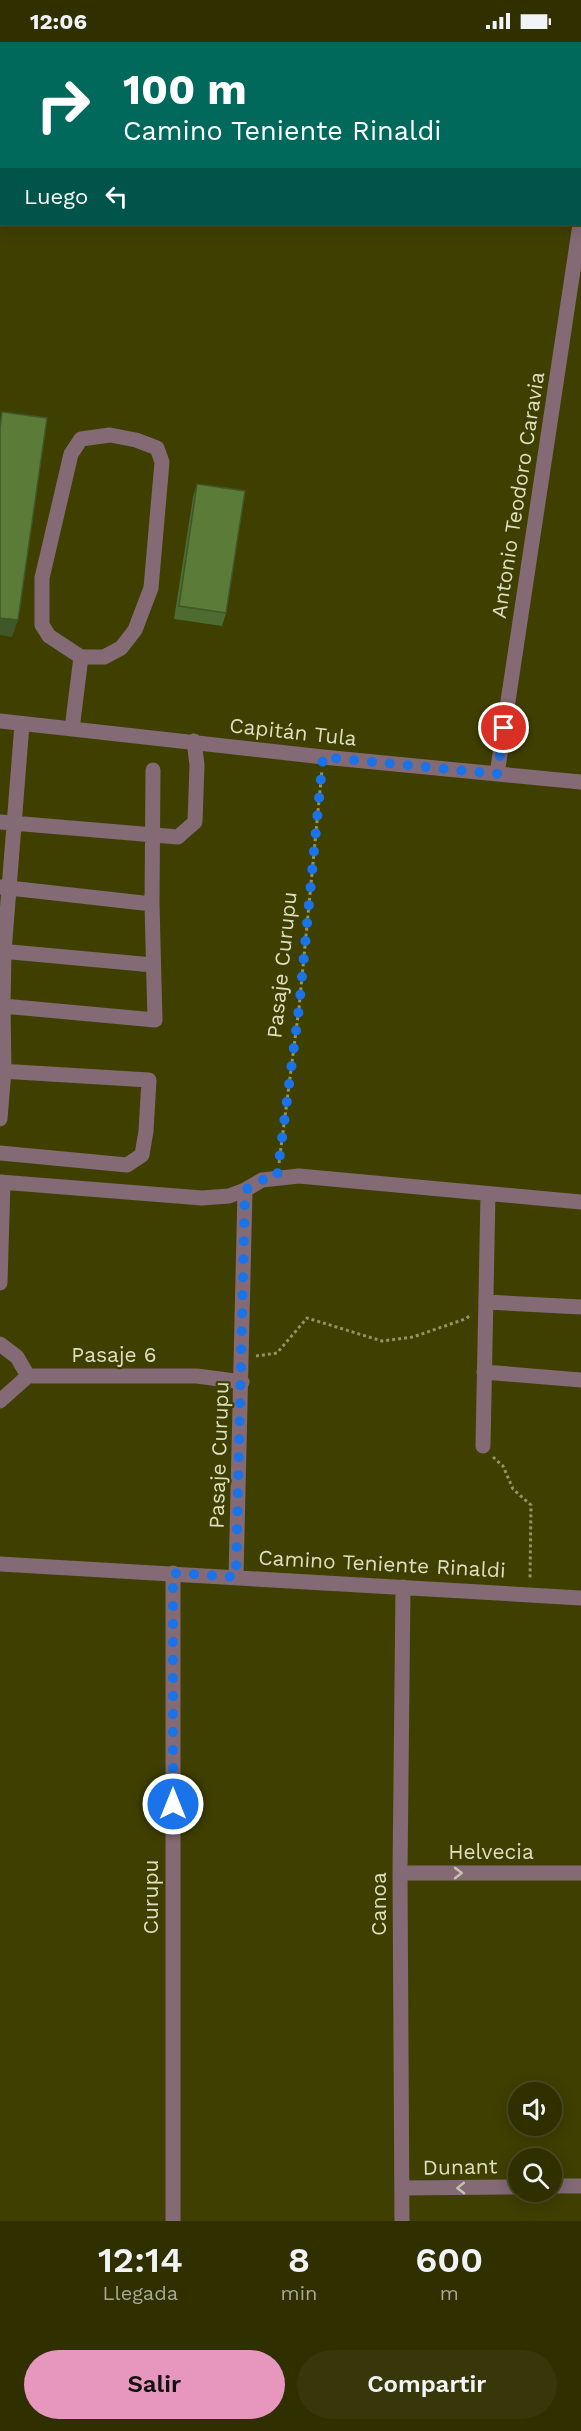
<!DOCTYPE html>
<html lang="es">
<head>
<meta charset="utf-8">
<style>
  :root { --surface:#2f2f00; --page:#37370a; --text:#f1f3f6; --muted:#a7a999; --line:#4a4a22; --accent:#e797bd }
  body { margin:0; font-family:"Work Sans",sans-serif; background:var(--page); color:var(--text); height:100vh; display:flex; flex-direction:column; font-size:22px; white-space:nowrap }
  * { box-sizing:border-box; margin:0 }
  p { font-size:20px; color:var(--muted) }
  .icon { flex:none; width:33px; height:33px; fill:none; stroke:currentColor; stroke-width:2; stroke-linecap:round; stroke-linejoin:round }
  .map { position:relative; height:2179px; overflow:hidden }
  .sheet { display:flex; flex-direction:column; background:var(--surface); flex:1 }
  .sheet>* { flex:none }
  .hud { position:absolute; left:0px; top:0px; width:582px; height:183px; box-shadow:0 3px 15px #0003,0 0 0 2px var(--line); background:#00695c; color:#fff; overflow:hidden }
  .tools { position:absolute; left:508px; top:2040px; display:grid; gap:12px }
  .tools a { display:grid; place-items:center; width:54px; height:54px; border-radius:50%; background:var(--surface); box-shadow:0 3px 15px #0003,0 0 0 2px var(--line); font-size:30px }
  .pin { position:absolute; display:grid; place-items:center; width:51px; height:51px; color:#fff; margin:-26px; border:3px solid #fff; border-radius:50%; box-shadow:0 2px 6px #0007 }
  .me { position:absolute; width:66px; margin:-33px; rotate:0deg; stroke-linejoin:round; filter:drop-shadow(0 0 4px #0008) }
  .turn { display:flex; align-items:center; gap:21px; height:126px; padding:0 24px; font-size:27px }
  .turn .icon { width:78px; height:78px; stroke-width:2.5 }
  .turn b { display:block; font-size:42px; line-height:51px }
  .then { display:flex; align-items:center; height:57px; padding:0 24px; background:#0003; gap:12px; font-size:22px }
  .eta { display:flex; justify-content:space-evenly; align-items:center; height:102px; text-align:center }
  .eta b { font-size:36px; font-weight:600; line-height:42px }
  .action { display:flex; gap:12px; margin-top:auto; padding:12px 24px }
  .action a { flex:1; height:69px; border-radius:36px; background:var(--accent); color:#111; font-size:24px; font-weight:600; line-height:69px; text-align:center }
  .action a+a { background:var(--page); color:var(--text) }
  .status { display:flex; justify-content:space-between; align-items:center; height:42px; padding:0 30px; background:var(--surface); direction:ltr }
  .status svg { height:16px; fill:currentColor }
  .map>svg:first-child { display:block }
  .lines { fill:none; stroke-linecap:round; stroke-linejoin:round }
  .path { stroke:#929366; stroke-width:3; stroke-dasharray:3 3; stroke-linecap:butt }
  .minor { stroke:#836a75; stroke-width:15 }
  .wall { fill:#4e6b31 }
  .shaded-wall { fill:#405728 }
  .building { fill:#5b7c39; stroke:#405728; stroke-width:1.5 }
  .oneway { stroke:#c6c2af }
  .route { stroke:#1a73e8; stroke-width:10; stroke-dasharray:0 18 }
  .labels { text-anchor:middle; stroke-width:4.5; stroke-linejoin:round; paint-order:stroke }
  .street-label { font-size:21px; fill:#dddfc2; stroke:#3f3f00 }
</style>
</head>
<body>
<div class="status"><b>12:06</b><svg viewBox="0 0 49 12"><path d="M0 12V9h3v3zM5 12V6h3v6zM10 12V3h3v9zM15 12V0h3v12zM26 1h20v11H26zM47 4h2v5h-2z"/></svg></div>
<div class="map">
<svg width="581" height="2179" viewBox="0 0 581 2179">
  <rect width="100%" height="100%" fill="#3f3f00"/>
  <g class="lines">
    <path class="path" d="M 279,1121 L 299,966 L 322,728
      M 256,1314 L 277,1311 L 307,1276 L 382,1299 L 413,1295 L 465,1277 L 471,1273
      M 493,1415 L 503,1424 L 513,1447 L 531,1463 L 530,1538"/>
    <path class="minor" d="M 580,32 L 581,32
      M 110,393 L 136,398 L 157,406 L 162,420 L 151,546 L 135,588 L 121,606 L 104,615 L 81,615 L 49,594 L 42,583 L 42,536 L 71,412 L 81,397 Z
      M 0,679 L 323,715 L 581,740
      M 22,682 L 4,910 L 3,964 L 155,978 L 152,862 L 153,728
      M 72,687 L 81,615
      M 497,732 L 580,182
      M 0,780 L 178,795 L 195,780 L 197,723 L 194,699
      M 0,845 L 152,862
      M 0,909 L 153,923
      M 0,964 L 3,964 L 4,1029 L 0,1077
      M 0,1029 L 149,1038 L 146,1089 L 142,1113 L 127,1123 L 0,1111
      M 0,1140 L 202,1156 L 229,1154 L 245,1148 L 262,1138 L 299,1134 L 581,1160
      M 0,1241 L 3,1140
      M 486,1260 L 581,1265
      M 0,1302 L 17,1315 L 28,1334 L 197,1334 L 242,1340
      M 484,1330 L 581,1338
      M 0,1359 L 28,1334
      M 483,1404 L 488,1152
      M 0,1522 L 581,1556
      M 236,1535 L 245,1148
      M 400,1831 L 581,1831
      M 552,2144 L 581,2144
      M 402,2146 L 519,2145
      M 173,2179 L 173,1531
      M 402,2179 L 400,1831 L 403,1545"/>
  </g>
  <path class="wall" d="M 197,442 L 226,571 L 222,584 L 174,577 L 193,455 Z"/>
  <path class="shaded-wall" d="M 0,576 L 18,578 L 12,595 L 0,593 Z"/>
  <path class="building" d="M 2,370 L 47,376 L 18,578 L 0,576 L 0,386 Z
    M 197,442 L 245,449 L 226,571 L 179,564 Z"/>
  <defs><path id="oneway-chevron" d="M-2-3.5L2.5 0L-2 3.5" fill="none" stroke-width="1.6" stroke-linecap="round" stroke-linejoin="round" transform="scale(1.5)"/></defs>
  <g class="oneway">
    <use href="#oneway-chevron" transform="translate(458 1831)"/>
    <use href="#oneway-chevron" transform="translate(461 2146) rotate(179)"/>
  </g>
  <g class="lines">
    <path class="route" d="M 173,1762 L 173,1531 L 236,1535 L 245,1148 L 262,1138 L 277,1135 L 299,966 L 323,715 L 497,732 L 504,686"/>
  </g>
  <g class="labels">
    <g class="street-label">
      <text transform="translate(518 453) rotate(-81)" y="7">Antonio Teodoro Caravia</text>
      <text transform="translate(293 690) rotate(6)" y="7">Capitán Tula</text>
      <text transform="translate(282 923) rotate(-84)" y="7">Pasaje Curupu</text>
      <text x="114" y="1320">Pasaje 6</text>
      <text transform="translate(219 1413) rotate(-88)" y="7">Pasaje Curupu</text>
      <text transform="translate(382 1522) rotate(3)" y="7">Camino Teniente Rinaldi</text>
      <text x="491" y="1817">Helvecia</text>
      <text transform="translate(151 1855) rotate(-90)" y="7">Curupu</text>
      <text transform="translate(379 1862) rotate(-90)" y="7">Canoa</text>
      <text transform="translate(460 2125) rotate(-1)" y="7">Dunant</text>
    </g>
  </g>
</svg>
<div class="tools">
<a><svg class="icon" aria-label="sound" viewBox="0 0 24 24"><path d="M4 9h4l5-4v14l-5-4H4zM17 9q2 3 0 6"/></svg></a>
<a><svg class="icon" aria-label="search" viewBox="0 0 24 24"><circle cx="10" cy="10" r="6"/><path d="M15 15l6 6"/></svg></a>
</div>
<div class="pin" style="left:504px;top:686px;background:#d93025"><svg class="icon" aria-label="arrive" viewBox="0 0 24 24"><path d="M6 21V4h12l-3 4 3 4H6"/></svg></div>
<svg class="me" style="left:173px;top:1762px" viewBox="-20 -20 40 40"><circle r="17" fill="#1a73e8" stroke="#fff" stroke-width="3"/><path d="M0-11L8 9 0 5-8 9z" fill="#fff"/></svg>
<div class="hud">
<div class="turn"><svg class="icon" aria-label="right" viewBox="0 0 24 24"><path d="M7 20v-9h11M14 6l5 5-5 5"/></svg><div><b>100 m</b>Camino Teniente Rinaldi</div></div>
<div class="then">Luego<svg class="icon" aria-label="left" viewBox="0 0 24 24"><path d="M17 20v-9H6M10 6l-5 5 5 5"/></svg></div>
</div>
</div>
<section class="sheet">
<div class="eta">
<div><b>12:14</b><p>Llegada</p></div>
<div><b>8</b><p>min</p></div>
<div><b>600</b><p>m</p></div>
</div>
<div class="action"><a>Salir</a><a>Compartir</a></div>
</section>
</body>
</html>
